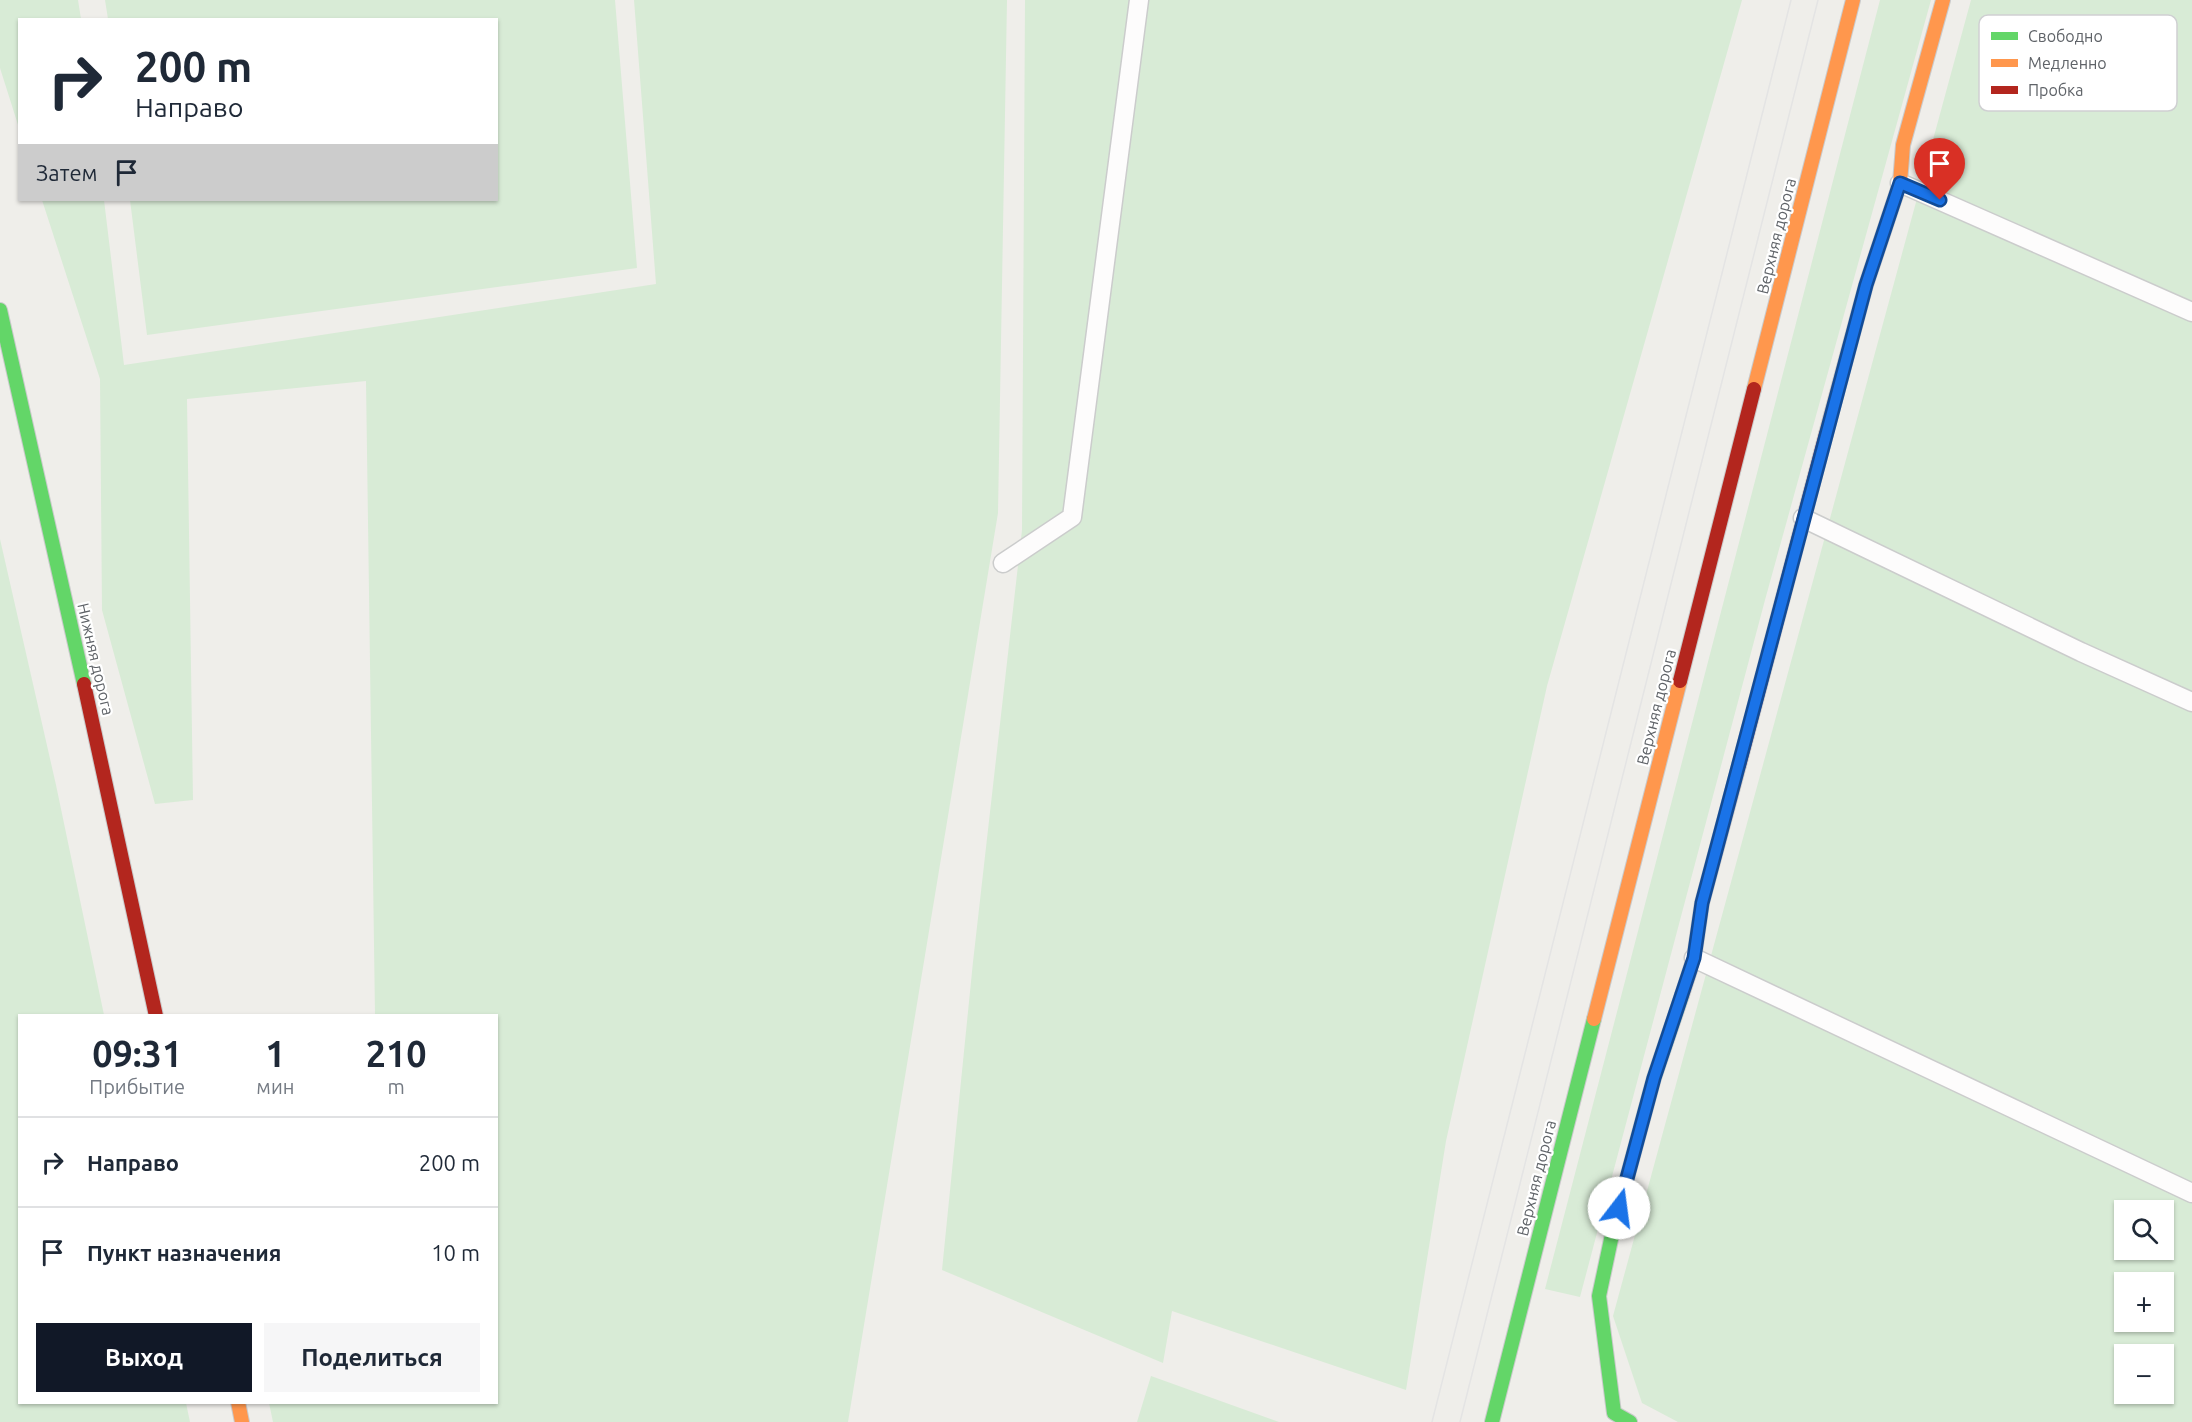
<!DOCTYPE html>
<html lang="ru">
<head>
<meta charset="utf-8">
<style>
  :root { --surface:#fff; --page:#f6f6f7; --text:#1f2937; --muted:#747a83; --line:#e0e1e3; --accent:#111827 }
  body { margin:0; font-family:Ubuntu,sans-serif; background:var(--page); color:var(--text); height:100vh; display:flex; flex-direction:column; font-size:22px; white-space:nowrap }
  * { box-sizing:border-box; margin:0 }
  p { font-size:20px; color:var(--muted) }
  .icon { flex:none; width:33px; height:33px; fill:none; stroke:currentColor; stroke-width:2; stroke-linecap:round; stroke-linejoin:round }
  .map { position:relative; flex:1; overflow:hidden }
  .sheet { position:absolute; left:18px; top:1014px; width:480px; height:390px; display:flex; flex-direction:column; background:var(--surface); border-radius:0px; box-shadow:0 2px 4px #0004 }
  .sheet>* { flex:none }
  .banner { position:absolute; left:18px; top:18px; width:480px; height:183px; border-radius:0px; box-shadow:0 2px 4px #0004; background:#fff; color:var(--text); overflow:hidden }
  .controls { position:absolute; left:2114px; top:1200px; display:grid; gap:12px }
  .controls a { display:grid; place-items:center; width:60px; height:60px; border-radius:0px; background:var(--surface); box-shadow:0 2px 4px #0004; font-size:30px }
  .pin { position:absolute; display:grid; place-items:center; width:51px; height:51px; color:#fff; margin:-62px -26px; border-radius:50% 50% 50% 0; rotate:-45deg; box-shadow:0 0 6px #0007 }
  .pin .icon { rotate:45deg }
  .me { position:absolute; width:66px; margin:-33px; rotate:15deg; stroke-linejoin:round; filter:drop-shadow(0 0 4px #0008) }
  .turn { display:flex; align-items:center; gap:21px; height:126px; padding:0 18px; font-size:27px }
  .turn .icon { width:78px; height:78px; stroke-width:2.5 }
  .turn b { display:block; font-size:42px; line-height:51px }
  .then { display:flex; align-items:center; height:57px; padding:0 18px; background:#0003; gap:12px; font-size:22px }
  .eta { display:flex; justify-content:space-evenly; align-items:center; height:102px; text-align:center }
  .eta b { font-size:36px; font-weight:700; line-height:42px }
  .action { display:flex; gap:12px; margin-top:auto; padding:12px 18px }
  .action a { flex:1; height:69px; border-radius:0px; background:var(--accent); color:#fff; font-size:24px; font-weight:700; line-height:69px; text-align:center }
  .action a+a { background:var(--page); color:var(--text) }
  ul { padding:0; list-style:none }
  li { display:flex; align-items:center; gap:18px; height:90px; padding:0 18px; border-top:2px solid var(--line) }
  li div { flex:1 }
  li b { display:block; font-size:22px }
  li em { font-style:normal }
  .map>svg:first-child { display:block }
  .green { fill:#d8ebd6; fill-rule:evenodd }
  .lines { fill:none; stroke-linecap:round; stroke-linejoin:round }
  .lane-casing { stroke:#cbcccc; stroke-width:21 }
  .fast-casing { stroke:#cacacb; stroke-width:16 }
  .slow-casing { stroke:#cacacb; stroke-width:16 }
  .jam-casing { stroke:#cacacb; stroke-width:16 }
  .lane { stroke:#fdfcfc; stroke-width:18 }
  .fast { stroke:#63d668; stroke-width:14 }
  .slow { stroke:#ff974d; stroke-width:14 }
  .jam { stroke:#b3261e; stroke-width:14 }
  .tram { stroke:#e4e4e4; stroke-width:1.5 }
  .route-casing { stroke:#114b97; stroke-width:15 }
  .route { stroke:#1a73e8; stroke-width:10 }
  .labels { text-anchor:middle; stroke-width:4.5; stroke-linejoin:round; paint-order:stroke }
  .street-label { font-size:16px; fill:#5f6368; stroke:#fff }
  .key { fill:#fff; stroke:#cfd0d2; stroke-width:1.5 }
  .key-label { font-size:16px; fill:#5f6368 }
</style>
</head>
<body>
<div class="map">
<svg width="2192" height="1422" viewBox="0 0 2192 1422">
  <rect width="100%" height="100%" fill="#efeeea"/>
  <path class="green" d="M 0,0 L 78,0 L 81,19 L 20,20 L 19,128 L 0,68 Z
    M 105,0 L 615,0 L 637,268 L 147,335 L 130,200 L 496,200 L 496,20 L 108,19 Z
    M 634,0 L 1007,0 L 998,513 L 848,1422 L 273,1422 L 269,1403 L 496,1402 L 496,1016 L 375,1015 L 366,381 L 187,399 L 193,800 L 155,804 L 102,610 L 100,379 L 42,200 L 104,200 L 124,365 L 656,284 Z
    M 1025,0 L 1742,0 L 1547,686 L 1446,1141 L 1406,1390 L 1172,1311 L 1163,1363 L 942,1270 L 973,962 L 1022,530 Z
    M 1880,0 L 1931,0 L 1765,600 L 1580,1297 L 1545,1289 Z
    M 1971,0 L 2192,0 L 2192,1422 L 1678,1422 L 1642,1403 L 1613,1316 ZM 2124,1210 L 2163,1210 L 2163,1250 L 2124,1250 ZM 2124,1282 L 2163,1282 L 2163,1322 L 2124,1322 ZM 2124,1354 L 2163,1354 L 2163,1394 L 2124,1394 Z
    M 0,539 L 56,785 L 104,1015 L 20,1016 L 20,1402 L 186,1403 L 190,1422 L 0,1422 Z
    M 1151,1376 L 1279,1422 L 1137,1422 Z"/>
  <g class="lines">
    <g class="lane-casing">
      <path id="lane" d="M 1900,183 L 2192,312
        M 1803,518 L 2081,652 L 2192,702
        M 1003,563 L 1072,517 L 1139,0
        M 1694,958 L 2192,1193"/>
    </g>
    <g class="fast-casing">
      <path id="fast" d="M 0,310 L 84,684
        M 1492,1422 L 1594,1019
        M 1630,1422 L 1614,1413 L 1599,1296 L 1613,1230 L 1654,1078 L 1682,995"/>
    </g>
    <g class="slow-casing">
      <path id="slow" d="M 1754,389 L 1853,0
        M 1826,434 L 1866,285 L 1900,183 L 1903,145 L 1943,0
        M 1682,995 L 1694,958 L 1702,903 L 1739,765
        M 1594,1019 L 1680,681
        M 238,1402 L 242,1422"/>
    </g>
    <g class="jam-casing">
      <path id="jam" d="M 1680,681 L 1754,389
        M 84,684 L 156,1016
        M 1739,765 L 1826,434"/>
    </g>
    <use href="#lane" class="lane"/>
    <use href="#fast" class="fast"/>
    <use href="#slow" class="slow"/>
    <use href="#jam" class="jam"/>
    <path class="tram" d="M 1432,1422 L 1791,0
      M 1460,1422 L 1818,0"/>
  </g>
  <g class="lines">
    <g class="route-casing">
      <path id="route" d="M 1619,1208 L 1654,1078 L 1694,958 L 1702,903 L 1866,285 L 1900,183 L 1940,200"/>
    </g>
    <use href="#route" class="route"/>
  </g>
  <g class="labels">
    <g class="street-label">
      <text transform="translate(1776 236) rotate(-76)" y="6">Верхняя дорога</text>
      <text transform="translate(96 659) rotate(77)" y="6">Нижняя дорога</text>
      <text transform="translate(1656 707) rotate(-76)" y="6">Верхняя дорога</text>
      <text transform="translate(1536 1178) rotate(-76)" y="6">Верхняя дорога</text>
    </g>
  </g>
  <rect x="1979" y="15" width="198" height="96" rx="9" class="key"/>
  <rect x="1991" y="32" width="27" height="8" fill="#63d668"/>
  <rect x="1991" y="59" width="27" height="8" fill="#ff974d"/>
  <rect x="1991" y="86" width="27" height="8" fill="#b3261e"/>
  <g class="key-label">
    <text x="2028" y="42">Свободно</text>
    <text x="2028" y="69">Медленно</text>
    <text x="2028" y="96">Пробка</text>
  </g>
</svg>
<div class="controls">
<a><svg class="icon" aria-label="search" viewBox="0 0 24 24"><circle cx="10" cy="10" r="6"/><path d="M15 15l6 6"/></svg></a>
<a>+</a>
<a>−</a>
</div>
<div class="pin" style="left:1940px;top:200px;background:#d93025"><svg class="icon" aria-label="arrive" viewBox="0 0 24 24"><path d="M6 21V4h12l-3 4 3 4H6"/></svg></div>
<svg class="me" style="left:1619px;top:1208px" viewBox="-20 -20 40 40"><circle r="19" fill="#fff"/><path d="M0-13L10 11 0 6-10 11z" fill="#1a73e8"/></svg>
<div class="banner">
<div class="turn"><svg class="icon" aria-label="right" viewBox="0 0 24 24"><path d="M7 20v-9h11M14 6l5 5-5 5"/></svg><div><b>200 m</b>Направо</div></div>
<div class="then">Затем<svg class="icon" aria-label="arrive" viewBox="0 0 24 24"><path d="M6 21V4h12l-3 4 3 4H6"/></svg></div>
</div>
<section class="sheet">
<div class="eta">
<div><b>09:31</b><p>Прибытие</p></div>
<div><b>1</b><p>мин</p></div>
<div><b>210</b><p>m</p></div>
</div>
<ul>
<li><svg class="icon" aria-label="right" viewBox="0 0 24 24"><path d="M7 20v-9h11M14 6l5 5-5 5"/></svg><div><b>Направо</b></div><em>200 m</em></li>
<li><svg class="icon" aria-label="arrive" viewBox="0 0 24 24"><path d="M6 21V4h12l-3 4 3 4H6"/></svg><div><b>Пункт назначения</b></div><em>10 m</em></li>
</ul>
<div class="action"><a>Выход</a><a>Поделиться</a></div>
</section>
</div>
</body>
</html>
